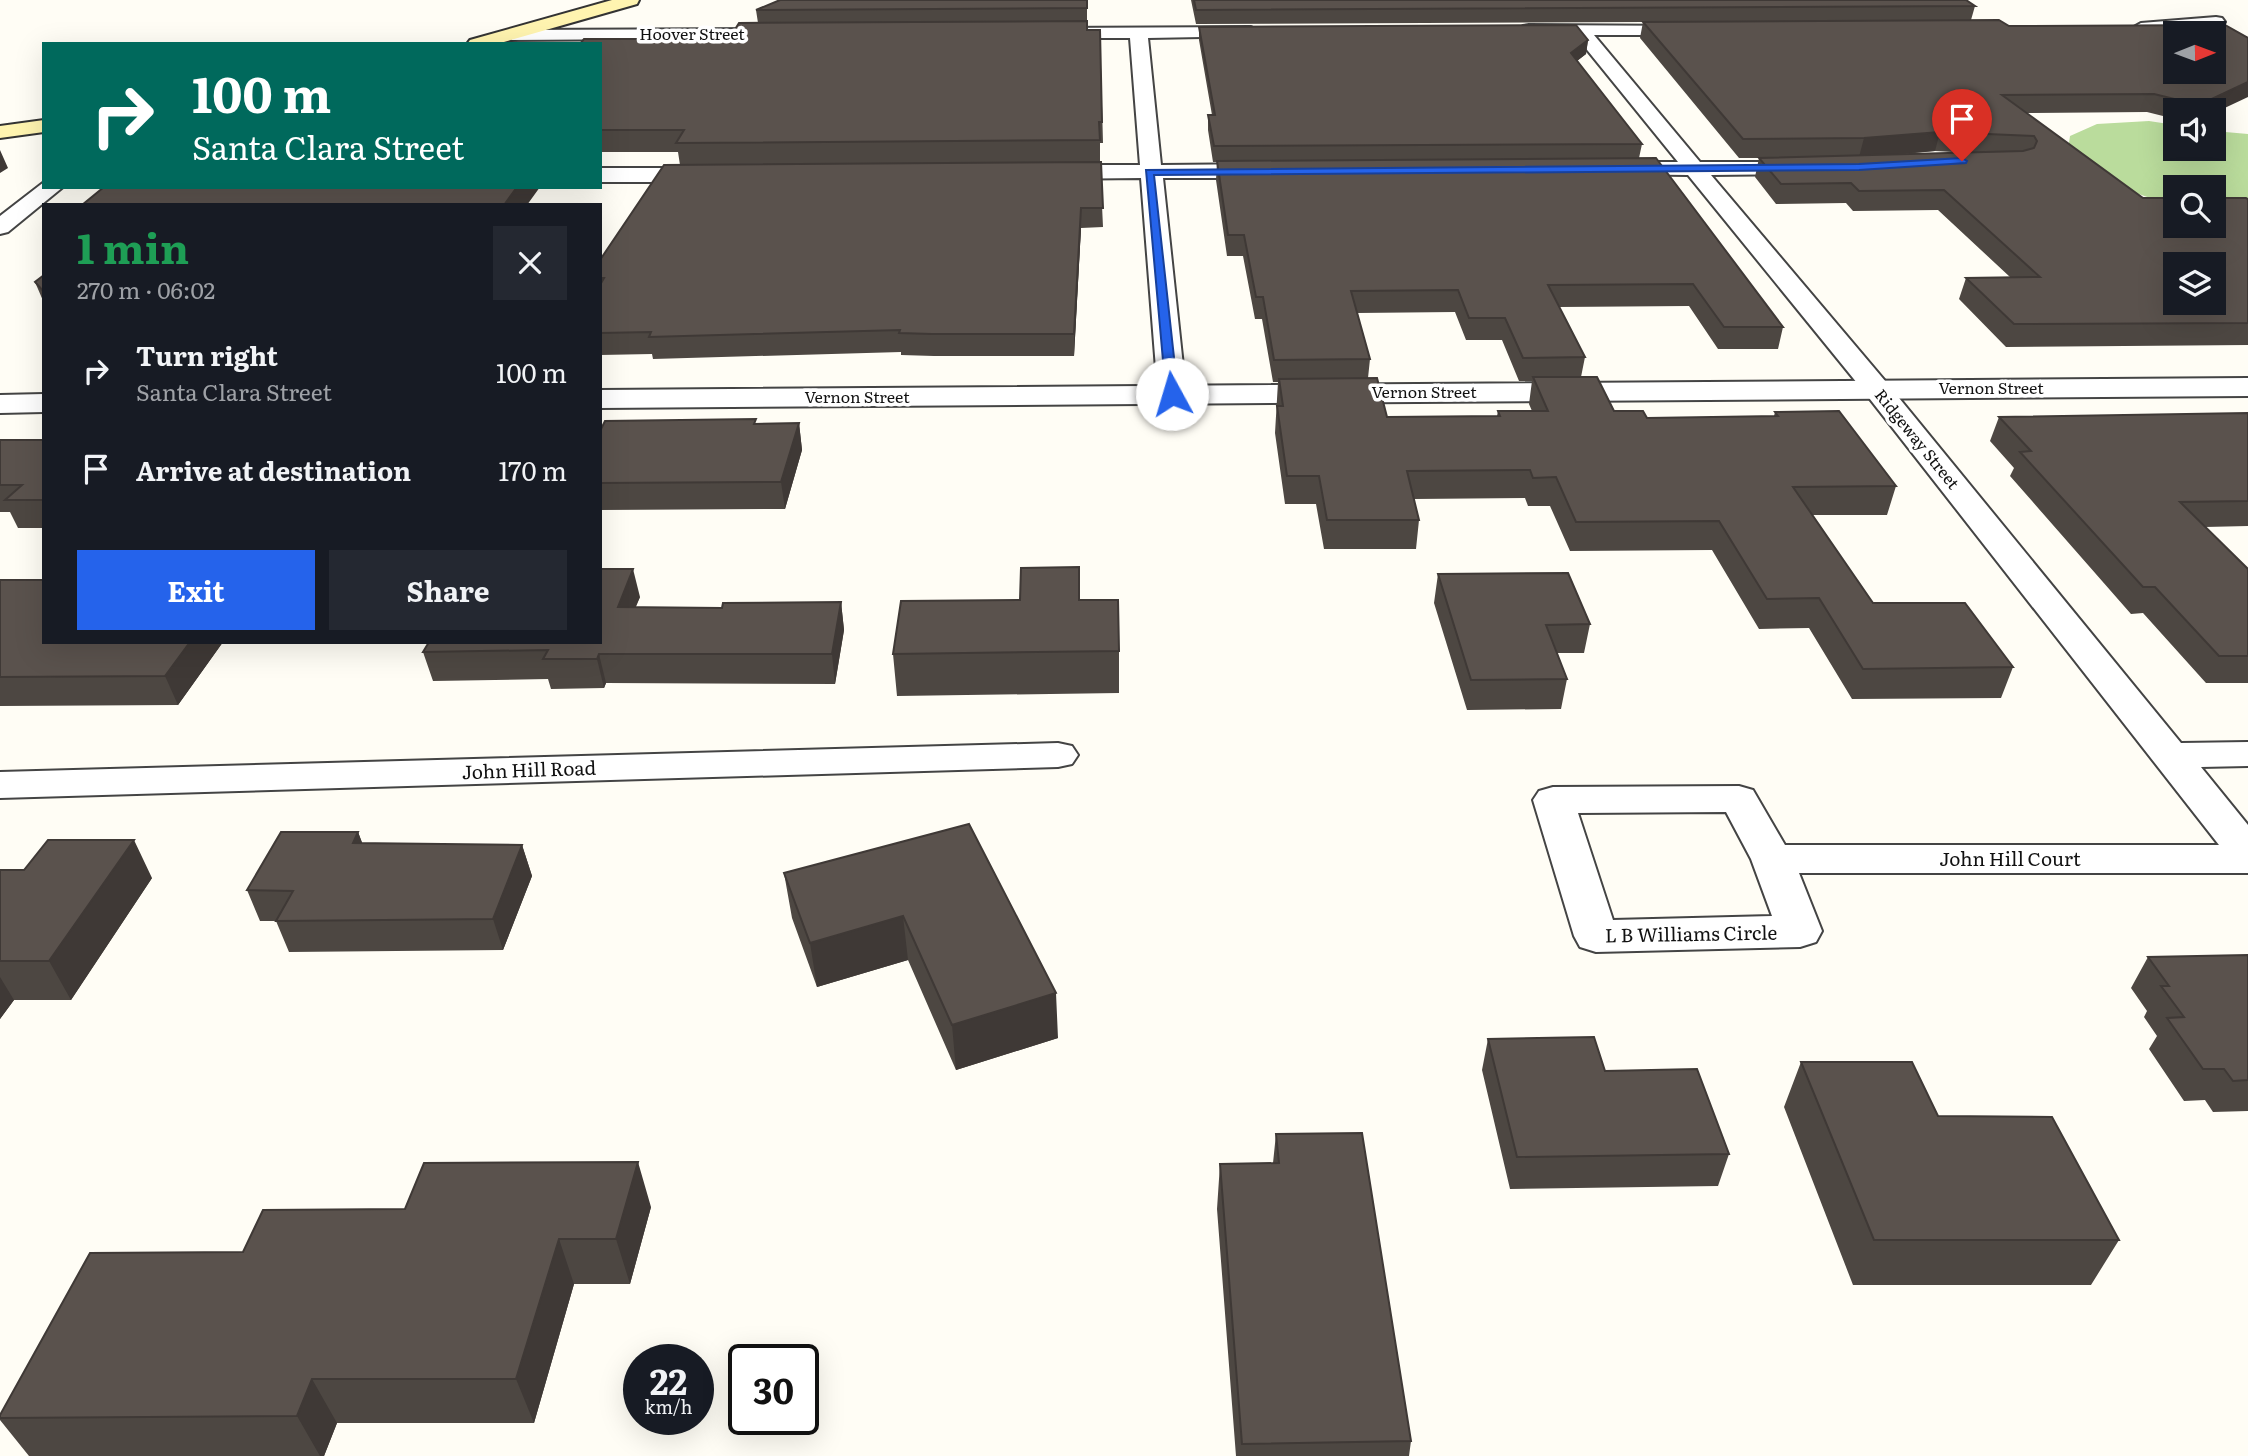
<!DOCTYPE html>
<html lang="en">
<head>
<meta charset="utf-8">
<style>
  :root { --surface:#171b24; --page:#242831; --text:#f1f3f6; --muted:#9ea1a6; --accent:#2563eb }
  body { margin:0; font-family:Literata,serif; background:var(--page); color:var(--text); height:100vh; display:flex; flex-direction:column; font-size:26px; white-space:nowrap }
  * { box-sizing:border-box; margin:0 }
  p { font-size:23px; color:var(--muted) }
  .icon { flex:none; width:38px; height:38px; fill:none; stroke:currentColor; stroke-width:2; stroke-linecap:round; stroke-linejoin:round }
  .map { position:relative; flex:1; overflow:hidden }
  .panel { position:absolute; left:42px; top:203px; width:560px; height:441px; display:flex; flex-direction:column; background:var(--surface); border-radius:0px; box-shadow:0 7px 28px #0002 }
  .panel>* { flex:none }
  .hud { position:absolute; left:42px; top:42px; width:560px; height:147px; border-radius:0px; box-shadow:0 7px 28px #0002; background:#00695c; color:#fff; overflow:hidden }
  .needle { width:46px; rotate:89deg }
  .fabs { position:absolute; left:2163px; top:21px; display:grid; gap:14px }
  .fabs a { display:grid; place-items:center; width:63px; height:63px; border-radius:0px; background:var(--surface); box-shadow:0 7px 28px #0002; font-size:35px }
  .speed { position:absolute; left:623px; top:1344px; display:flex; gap:14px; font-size:35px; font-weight:700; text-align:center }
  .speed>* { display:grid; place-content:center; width:91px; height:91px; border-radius:50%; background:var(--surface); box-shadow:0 7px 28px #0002; line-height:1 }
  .speed small { font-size:18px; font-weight:400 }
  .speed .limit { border:4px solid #111; border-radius:10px; background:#fff; color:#111 }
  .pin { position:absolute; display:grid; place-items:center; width:60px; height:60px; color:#fff; margin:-72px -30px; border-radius:50% 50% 50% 0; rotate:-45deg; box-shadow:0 0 7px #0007 }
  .pin .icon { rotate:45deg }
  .me { position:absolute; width:77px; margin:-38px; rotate:354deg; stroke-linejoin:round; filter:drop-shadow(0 0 5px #0008) }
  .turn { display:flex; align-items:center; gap:24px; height:147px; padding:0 35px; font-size:32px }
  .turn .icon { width:91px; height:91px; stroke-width:2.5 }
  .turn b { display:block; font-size:49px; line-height:60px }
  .round { display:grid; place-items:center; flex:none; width:74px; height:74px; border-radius:0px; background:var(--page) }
  .headline { display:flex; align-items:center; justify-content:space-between; height:119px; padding:0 35px }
  h1 { font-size:42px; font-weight:700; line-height:52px; color:#1e9e55 }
  .primary-button { display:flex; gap:14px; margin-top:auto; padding:14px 35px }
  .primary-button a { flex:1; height:80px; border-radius:0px; background:var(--accent); color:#fff; font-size:28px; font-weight:700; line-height:80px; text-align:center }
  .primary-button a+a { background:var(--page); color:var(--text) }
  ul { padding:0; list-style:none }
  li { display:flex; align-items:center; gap:21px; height:98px; padding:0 35px }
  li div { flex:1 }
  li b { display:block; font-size:26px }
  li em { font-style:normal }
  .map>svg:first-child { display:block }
  .forest { fill:#badc9c }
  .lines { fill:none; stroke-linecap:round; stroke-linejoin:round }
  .minor-casing { stroke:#444; stroke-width:4 }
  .tertiary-casing { stroke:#444; stroke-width:4 }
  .secondary-casing { stroke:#333; stroke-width:4 }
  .minor { fill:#fff; fill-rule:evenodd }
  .tertiary { fill:#fff; fill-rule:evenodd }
  .secondary { fill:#fff4b0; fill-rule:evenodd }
  .wall { fill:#4d4742; fill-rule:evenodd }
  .shaded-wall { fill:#3f3936 }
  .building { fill:#5a524d; stroke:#3f3936; stroke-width:2; fill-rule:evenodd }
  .route { fill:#2563eb; stroke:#184099; stroke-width:2 }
  .labels { text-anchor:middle; stroke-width:7; stroke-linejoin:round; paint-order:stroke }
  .far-street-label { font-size:16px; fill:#111; stroke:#fff }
  .street-label { font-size:19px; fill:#111; stroke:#fff }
</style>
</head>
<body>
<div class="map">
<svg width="2248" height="1456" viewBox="0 0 2248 1456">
  <rect width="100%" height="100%" fill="#fffdf5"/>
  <path class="forest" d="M 2149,121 L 2175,125 L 2175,149 L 2214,149 L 2214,131 L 2248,134 L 2248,199 L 2214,200 L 2214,187 L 2175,187 L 2175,199 L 2153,199 L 2099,180 L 2067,156 L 2070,136 L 2097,124 Z"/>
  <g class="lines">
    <g class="minor-casing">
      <path id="minor" d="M 2216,17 L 2222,18 L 2225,22 L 2222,26 C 2205,30 2143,40 2132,28 L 2141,23 Z
        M 1529,25 L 1698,26 L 1701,30 L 1698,34 L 1692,35 L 1594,35 L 1700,162 L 1817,162 L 1820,167 L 1817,172 L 1809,174 L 1711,175 L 1886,382 L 2181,743 L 2248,742 L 2248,766 L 2201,767 L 2248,825 L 2248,873 L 1799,873 L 1822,931 L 1816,942 L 1800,947 L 1596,952 L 1580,947 L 1574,936 L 1533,800 L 1539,791 L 1553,787 L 1739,786 L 1753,790 L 1785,845 L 2219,845 L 1866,394 L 1688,175 L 1602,174 L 1599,169 L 1602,164 L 1610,162 L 1678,162 L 1575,35 L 1523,34 L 1520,30 L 1523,26 ZM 1726,812 L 1751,859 L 1772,916 L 1613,920 L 1578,813 Z
        M 1251,27 L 1260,32 L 1257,36 L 1148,38 L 1161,165 L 1270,164 L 1278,166 L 1281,171 L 1278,176 L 1270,178 L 1163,178 L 1186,394 L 1182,400 L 1172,403 L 1162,400 L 1158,394 L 1141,178 L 1050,179 L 1042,177 L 1039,172 L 1042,167 L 1050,165 L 1140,165 L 1130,38 L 1049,38 L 1040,33 L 1049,28 Z
        M 782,29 L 788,30 L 791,34 L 788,38 L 512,40 L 503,35 L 512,30 Z
        M 600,168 L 710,168 L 718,170 L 721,175 L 718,180 L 710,182 L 600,182 Z
        M 1058,743 L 1072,746 L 1078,755 L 1072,764 L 1058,767 L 0,798 L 0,772 Z"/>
    </g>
    <g class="tertiary-casing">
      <path id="tertiary" d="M 44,182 L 44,187 L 63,187 L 8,232 L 0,234 L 0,216 Z
        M 2248,378 L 2248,396 L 600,408 L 600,390 Z
        M 44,394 L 44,412 L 0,413 L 0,395 Z"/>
    </g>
    <g class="secondary-casing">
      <path id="secondary" d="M 612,0 L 639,0 L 637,4 L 497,44 L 467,44 L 470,40 Z
        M 44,120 L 44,132 L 0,138 L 0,126 Z"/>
    </g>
    <use href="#minor" class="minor"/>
    <use href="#tertiary" class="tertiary"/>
    <use href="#secondary" class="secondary"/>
  </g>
  <path class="wall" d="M 1087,0 L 1087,30 L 1100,30 L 1103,143 L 1100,143 L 1100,162 L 1103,227 L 1081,228 L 1074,356 L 934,356 L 901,355 L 901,352 L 653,359 L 652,354 L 600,355 L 600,260 L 680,165 L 678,152 L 600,152 L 600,44 L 729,39 L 758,23 L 756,10 Z
    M 1191,0 L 1966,0 L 1975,6 L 1971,20 L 2009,26 L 2214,110 L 2175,110 L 2175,119 L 2147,112 L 2026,113 L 2143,198 L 2248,199 L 2248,345 L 2006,347 L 1959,299 L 1966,278 L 2010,277 L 1938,210 L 1853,211 L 1846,203 L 1776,204 L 1755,177 L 1759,158 L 1739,158 L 1640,38 L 1643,22 L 1196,24 ZM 1935,151 L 1971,153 L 1895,155 Z
    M 1199,27 L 1588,40 L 1586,54 L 1577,61 L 1642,144 L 1639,158 L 1783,327 L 1778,349 L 1718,349 L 1689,306 L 1559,307 L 1585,357 L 1581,377 L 1614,411 L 1647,418 L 1774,416 L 1775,412 L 1896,486 L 1887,515 L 1812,515 L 1873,603 L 2013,667 L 2001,698 L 1852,699 L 1809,628 L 1759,629 L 1712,550 L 1570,551 L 1550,506 L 1528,506 L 1525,498 L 1414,499 L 1419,520 L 1416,549 L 1324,549 L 1316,504 L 1285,504 L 1275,433 L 1278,382 L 1273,382 L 1262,319 L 1255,319 L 1243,256 L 1227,256 L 1216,180 L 1217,162 L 1213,162 L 1208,130 L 1208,115 L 1212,115 L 1199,40 ZM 1455,312 L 1466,340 L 1502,340 L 1519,381 L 1532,381 L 1529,404 L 1532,411 L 1498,411 L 1497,416 L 1387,417 L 1368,378 L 1370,359 L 1357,313 Z
    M 44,275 L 44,303 L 35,282 Z
    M 2248,413 L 2248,526 L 2205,527 L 2248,569 L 2248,683 L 2206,683 L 2143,613 L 2131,614 L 2010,476 L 2014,468 L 1990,441 L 1999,417 Z
    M 799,423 L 802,450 L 785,509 L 600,510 L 600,431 L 756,424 Z
    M 0,440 L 44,440 L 44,528 L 18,528 L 10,512 L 0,512 Z
    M 1438,574 L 1590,624 L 1584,653 L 1557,653 L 1567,679 L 1561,709 L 1467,710 L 1434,603 Z
    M 0,580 L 223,642 L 178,705 L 0,706 Z
    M 640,597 L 635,607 L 722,608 L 841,602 L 844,630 L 835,684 L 606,683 L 604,688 L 551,689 L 548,679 L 433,681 L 423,652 Z
    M 1080,600 L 1119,651 L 1119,693 L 897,696 L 893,654 Z
    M 969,824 L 1058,1038 L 956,1070 L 908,960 L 817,987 L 792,918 L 784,873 Z
    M 358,832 L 362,843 L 522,845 L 532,876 L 503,950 L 289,952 L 276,921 L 260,921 L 247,890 Z
    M 0,870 L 152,878 L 71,1000 L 14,1000 L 0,1019 Z
    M 2248,955 L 2248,1111 L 2213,1112 L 2205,1100 L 2184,1101 L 2149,1049 L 2157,1036 L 2144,1017 L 2147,1011 L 2131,988 L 2148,957 Z
    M 1488,1039 L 1605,1071 L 1729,1154 L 1718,1186 L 1510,1189 L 1482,1070 Z
    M 1801,1062 L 1938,1116 L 2119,1240 L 2091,1285 L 1853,1285 L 1784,1107 Z
    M 1276,1134 L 1411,1441 L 1409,1456 L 1236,1456 L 1217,1209 L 1220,1164 L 1273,1163 Z
    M 651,1207 L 630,1284 L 574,1284 L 534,1423 L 337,1423 L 324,1456 L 29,1456 L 0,1420 L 0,1415 L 243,1252 Z"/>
  <path class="shaded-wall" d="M 1588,40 L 1586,54 L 1569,67 L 1571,53 Z
    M 2248,82 L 2248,97 L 2214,113 L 2214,110 L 2197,110 L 2199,105 Z
    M 1940,132 L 1935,151 L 1859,157 L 1864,138 Z
    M 0,150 L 8,168 L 0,173 Z
    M 517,187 L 540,187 L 527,205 L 504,205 Z
    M 1081,208 L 1081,228 L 1074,356 L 1074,334 Z
    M 799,423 L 802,450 L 785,509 L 781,482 Z
    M 633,569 L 640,597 L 624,636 L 618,607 Z
    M 841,602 L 844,630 L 835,684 L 832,654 Z
    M 190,642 L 223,642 L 178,705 L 165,676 Z
    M 599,654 L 606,683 L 604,688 L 597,659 Z
    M 358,832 L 370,863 L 353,843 Z
    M 134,840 L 152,878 L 71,1000 L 49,961 Z
    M 522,845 L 532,876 L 503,950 L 493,919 Z
    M 903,916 L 908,960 L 817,987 L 810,943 Z
    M 0,977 L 14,1000 L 0,1019 Z
    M 1056,993 L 1058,1038 L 956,1070 L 952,1025 Z
    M 638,1162 L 651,1207 L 630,1284 L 616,1239 Z
    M 559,1239 L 574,1284 L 534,1423 L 516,1379 Z
    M 312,1379 L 337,1423 L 324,1456 L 320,1456 L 297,1416 Z"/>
  <path class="building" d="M 780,0 L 1087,0 L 1087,8 L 756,10 Z
    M 1194,0 L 1966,0 L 1975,6 L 1196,10 Z
    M 1999,20 L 2009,26 L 2225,25 L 2248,38 L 2248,82 L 2199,105 L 2154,94 L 2002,95 L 2143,198 L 2175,198 L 2175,226 L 2214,226 L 2214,198 L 2246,198 L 2248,199 L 2248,323 L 2014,324 L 1966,278 L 2040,277 L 1944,190 L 1859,191 L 1851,183 L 1781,184 L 1759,158 L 2023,151 L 2034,148 L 2037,141 L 2034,136 L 1940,132 L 1864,138 L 1743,139 L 1643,22 ZM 2175,33 L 2214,33 L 2214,72 L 2175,72 ZM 2175,264 L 2214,264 L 2214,303 L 2175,303 Z
    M 1087,21 L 1087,30 L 1100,30 L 1102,122 L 1099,122 L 1100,140 L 676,143 L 684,130 L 600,130 L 600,44 L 580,44 L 584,39 L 729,39 L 739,23 Z
    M 1576,25 L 1588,40 L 1571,53 L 1642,144 L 1214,146 L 1208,115 L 1215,115 L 1199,27 Z
    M 1656,158 L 1783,327 L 1724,327 L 1693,284 L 1548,285 L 1585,357 L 1523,358 L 1505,318 L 1469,318 L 1458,290 L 1351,291 L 1370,359 L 1274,360 L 1263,297 L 1256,297 L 1244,235 L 1228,235 L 1217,161 Z
    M 1101,162 L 1103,208 L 1081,208 L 1074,334 L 932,334 L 899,333 L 900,330 L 649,337 L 651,332 L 600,333 L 600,285 L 604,278 L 600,278 L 600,260 L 664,165 Z
    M 104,187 L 517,187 L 504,205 L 82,205 Z
    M 44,275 L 44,292 L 35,282 Z
    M 1533,377 L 1597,377 L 1614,411 L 1643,411 L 1647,418 L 1778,416 L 1775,412 L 1839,411 L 1896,486 L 1793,487 L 1873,603 L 1965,603 L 2013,667 L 1863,669 L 1819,598 L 1767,599 L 1719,521 L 1576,522 L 1556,477 L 1533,478 L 1530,470 L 1407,471 L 1419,520 L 1327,520 L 1319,476 L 1287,476 L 1277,406 L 1283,406 L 1279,379 L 1377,378 L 1387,417 L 1500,416 L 1498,411 L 1548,411 Z
    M 2248,413 L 2248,501 L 2180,502 L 2248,569 L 2248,656 L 2219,656 L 2155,587 L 2143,587 L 2020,452 L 2031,451 L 1999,417 Z
    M 756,419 L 754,424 L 799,423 L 781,482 L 600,483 L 600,431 L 605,421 Z
    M 0,440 L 44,440 L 44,500 L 5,500 L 22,485 L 0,485 Z
    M 1079,567 L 1079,600 L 1118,600 L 1119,651 L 893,654 L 901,601 L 1020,600 L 1021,568 Z
    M 600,569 L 633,569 L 618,607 L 722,608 L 723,603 L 841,602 L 832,654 L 599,654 L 597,659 L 543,659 L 548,650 L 423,652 L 429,642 L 600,642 Z
    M 1568,573 L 1590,624 L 1546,625 L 1567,679 L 1471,680 L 1438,574 Z
    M 0,580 L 44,580 L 44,642 L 190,642 L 165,676 L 0,677 Z
    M 969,824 L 1056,993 L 952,1025 L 903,916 L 810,943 L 784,873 Z
    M 281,832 L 358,832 L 353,843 L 522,845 L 493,919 L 276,921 L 293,891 L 247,890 Z
    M 48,840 L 134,840 L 49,961 L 0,961 L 0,870 L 24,870 Z
    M 2248,955 L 2248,1080 L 2233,1081 L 2224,1069 L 2203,1069 L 2167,1018 L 2184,1017 L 2161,986 L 2169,986 L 2148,957 Z
    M 1594,1037 L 1605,1071 L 1697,1069 L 1729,1154 L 1517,1157 L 1488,1039 Z
    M 1801,1062 L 1912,1062 L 1938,1116 L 2052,1117 L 2119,1240 L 1874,1240 Z
    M 1362,1133 L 1411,1441 L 1242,1444 L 1220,1164 L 1279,1163 L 1276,1134 Z
    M 638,1162 L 616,1239 L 559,1239 L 516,1379 L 312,1379 L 297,1416 L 0,1418 L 0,1415 L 90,1253 L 243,1252 L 263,1210 L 405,1209 L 424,1163 Z"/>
  <path class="route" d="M 1962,158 L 1967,161 L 1966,163 L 1859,170 L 1154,175 L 1178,394 L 1172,398 L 1166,394 L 1146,170 L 1859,164 Z"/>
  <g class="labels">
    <g class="far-street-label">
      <text x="692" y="40">Hoover Street</text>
      <text x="1991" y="394">Vernon Street</text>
      <text x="1424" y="398">Vernon Street</text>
      <text x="857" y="403">Vernon Street</text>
      <text transform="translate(1917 439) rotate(51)" y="6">Ridgeway Street</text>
    </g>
    <g class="street-label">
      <text transform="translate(529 770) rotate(-2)" y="7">John Hill Road</text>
      <text x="2010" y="866">John Hill Court</text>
      <text transform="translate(1691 934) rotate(-1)" y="7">L B Williams Circle</text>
    </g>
  </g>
</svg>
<div class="fabs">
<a><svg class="needle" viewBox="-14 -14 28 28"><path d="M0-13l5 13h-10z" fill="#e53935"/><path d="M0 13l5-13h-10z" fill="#9ea1a6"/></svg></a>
<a><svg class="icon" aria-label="sound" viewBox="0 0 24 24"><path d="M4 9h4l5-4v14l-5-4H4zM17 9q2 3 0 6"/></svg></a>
<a><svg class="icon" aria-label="search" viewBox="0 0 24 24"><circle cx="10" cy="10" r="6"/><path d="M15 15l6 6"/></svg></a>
<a><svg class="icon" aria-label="layers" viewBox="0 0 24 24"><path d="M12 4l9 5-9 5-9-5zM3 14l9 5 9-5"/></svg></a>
</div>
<div class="speed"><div>22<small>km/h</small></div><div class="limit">30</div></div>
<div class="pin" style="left:1962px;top:161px;background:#d93025"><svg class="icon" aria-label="arrive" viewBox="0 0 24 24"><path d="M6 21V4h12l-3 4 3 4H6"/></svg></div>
<svg class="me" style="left:1172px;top:394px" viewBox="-20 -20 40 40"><circle r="19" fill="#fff"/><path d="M0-13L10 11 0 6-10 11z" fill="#2563eb"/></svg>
<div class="hud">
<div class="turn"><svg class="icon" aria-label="right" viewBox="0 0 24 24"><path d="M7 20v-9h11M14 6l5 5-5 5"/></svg><div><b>100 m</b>Santa Clara Street</div></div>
</div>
<section class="panel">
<div class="headline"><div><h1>1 min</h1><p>270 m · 06:02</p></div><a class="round"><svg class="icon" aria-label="close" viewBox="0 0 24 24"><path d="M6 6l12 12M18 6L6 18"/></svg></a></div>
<ul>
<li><svg class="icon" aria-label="right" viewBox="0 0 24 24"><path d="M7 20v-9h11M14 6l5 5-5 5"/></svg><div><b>Turn right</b><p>Santa Clara Street</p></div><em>100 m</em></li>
<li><svg class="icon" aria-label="arrive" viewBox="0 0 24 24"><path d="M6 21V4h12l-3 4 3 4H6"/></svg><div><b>Arrive at destination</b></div><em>170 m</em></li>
</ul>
<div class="primary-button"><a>Exit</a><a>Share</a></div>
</section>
</div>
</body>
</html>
